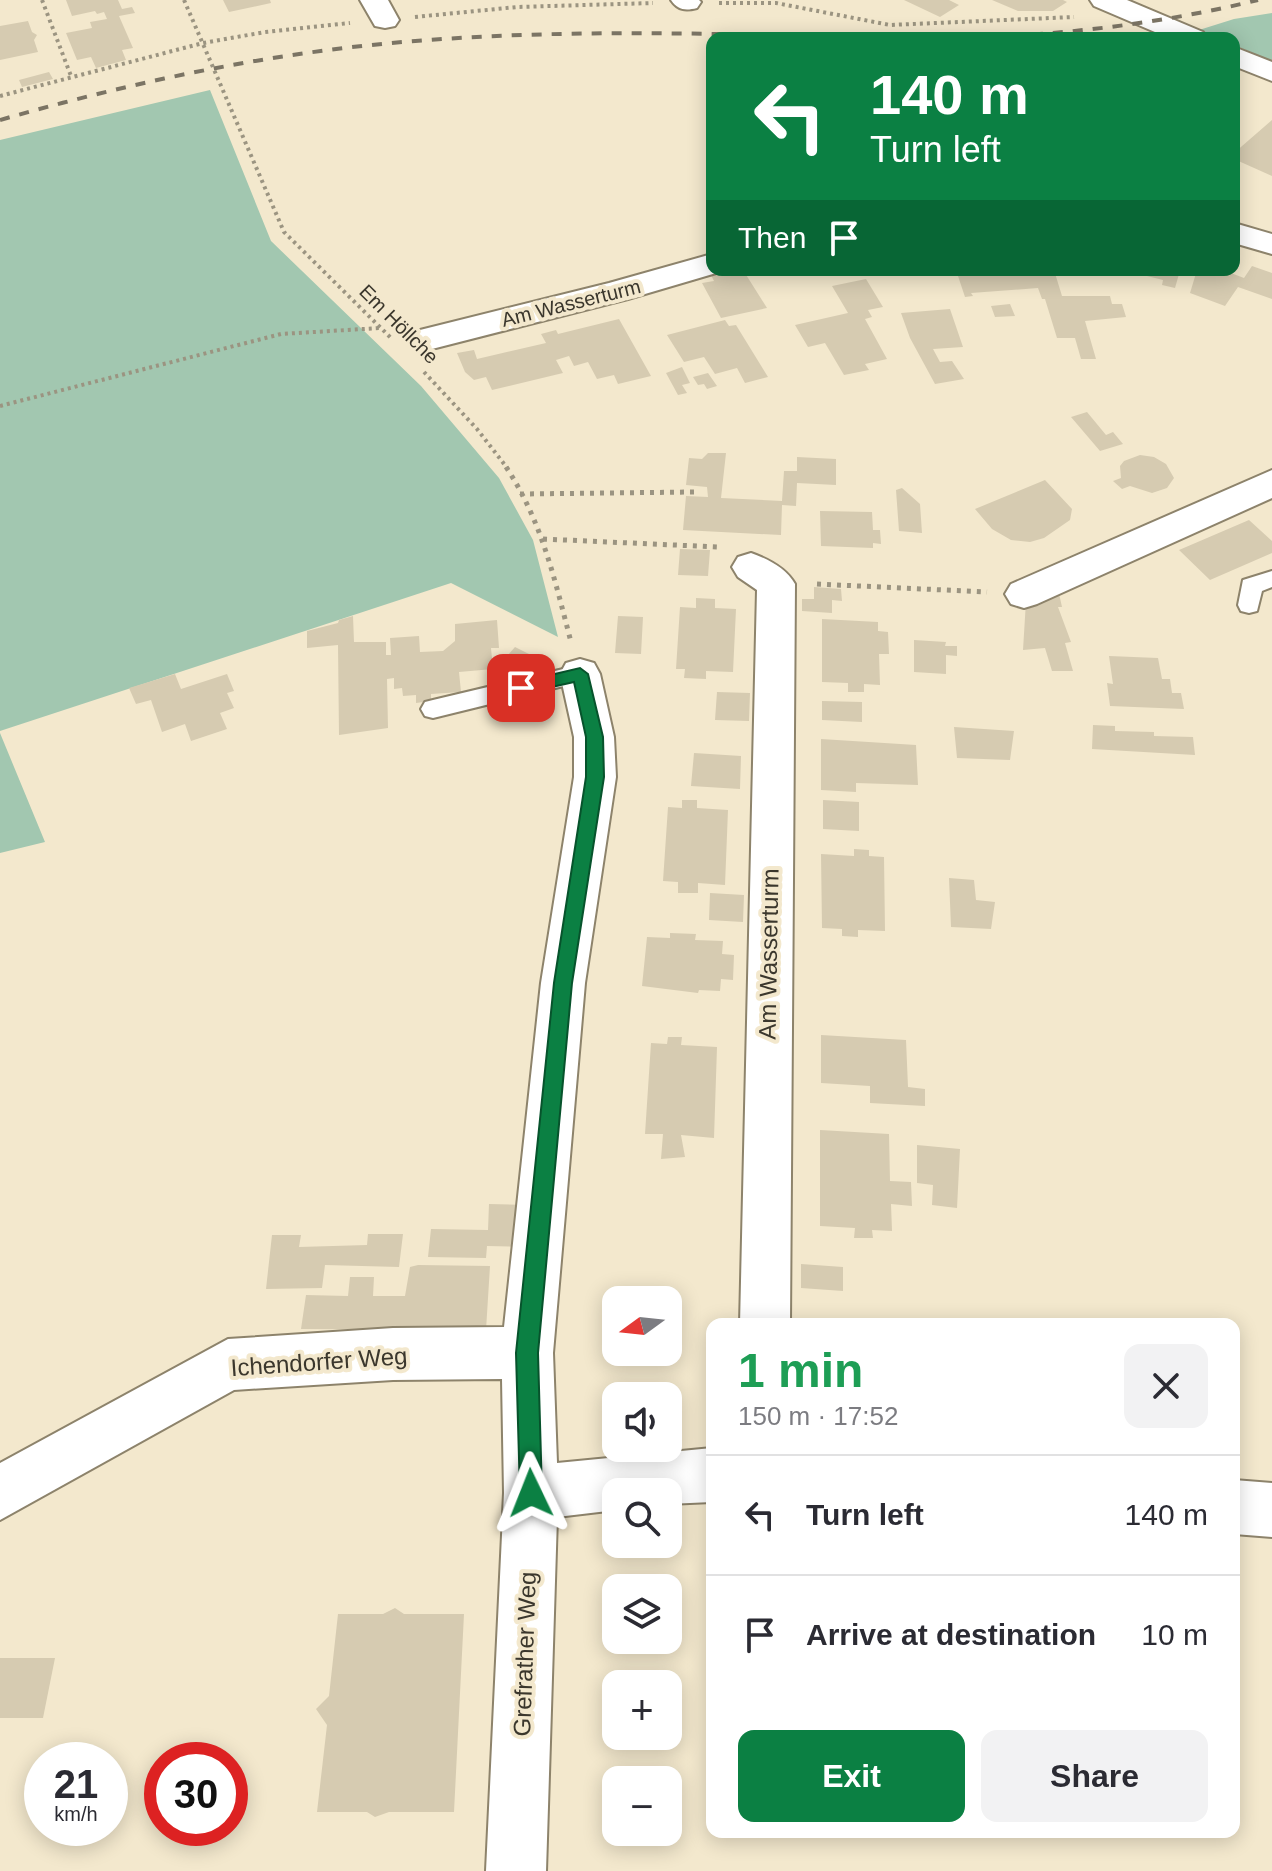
<!DOCTYPE html>
<html lang="en">
<head>
<meta charset="utf-8">
<style>
  :root { --surface:#fff; --page:#f2f2f3; --text:#2b2b33; --muted:#7c7c81; --line:#e1e1e2; --accent:#0b8043 }
  body { margin:0; font-family:Arial,sans-serif; background:var(--page); color:var(--text); height:100vh; display:flex; flex-direction:column; font-size:30px; white-space:nowrap }
  * { box-sizing:border-box; margin:0 }
  p { font-size:26px; color:var(--muted) }
  .icon { flex:none; width:44px; height:44px; fill:none; stroke:currentColor; stroke-width:2; stroke-linecap:round; stroke-linejoin:round }
  .map { position:relative; flex:1; overflow:hidden }
  .sheet { position:absolute; left:706px; top:1318px; width:534px; height:520px; display:flex; flex-direction:column; background:var(--surface); border-radius:16px; box-shadow:0 4px 20px #0003 }
  .sheet>* { flex:none }
  .hud { position:absolute; left:706px; top:32px; width:534px; height:244px; border-radius:16px; box-shadow:0 4px 20px #0003; background:#0b8043; color:#fff; overflow:hidden }
  .needle { width:52px; rotate:255deg }
  .fabs { position:absolute; left:602px; top:1286px; display:grid; gap:16px }
  .fabs a { display:grid; place-items:center; width:80px; height:80px; border-radius:16px; background:var(--surface); box-shadow:0 4px 20px #0003; font-size:40px }
  .speed { position:absolute; left:24px; top:1742px; display:flex; gap:16px; font-size:40px; font-weight:700; text-align:center }
  .speed>* { display:grid; place-content:center; width:104px; height:104px; border-radius:50%; background:var(--surface); box-shadow:0 4px 20px #0003; line-height:1 }
  .speed small { font-size:20px; font-weight:400 }
  .speed .limit { border:12px solid #d22; background:#fff; color:#111 }
  .pin { position:absolute; display:grid; place-items:center; width:68px; height:68px; color:#fff; margin:-34px; border-radius:16px; box-shadow:0 4px 12px #0006 }
  .me { position:absolute; width:88px; margin:-44px; rotate:358deg; stroke-linejoin:round; filter:drop-shadow(0 0 6px #0008) }
  .turn { display:flex; align-items:center; gap:28px; height:168px; padding:0 32px; font-size:36px }
  .turn .icon { width:104px; height:104px; stroke-width:2.5 }
  .turn b { display:block; font-size:56px; line-height:68px }
  .then { display:flex; align-items:center; height:76px; padding:0 32px; background:#0003; gap:16px; font-size:30px }
  .round { display:grid; place-items:center; flex:none; width:84px; height:84px; border-radius:16px; background:var(--page) }
  .summary { display:flex; align-items:center; justify-content:space-between; height:136px; padding:0 32px }
  h1 { font-size:48px; font-weight:700; line-height:60px; color:#1e9e55 }
  .cta { display:flex; gap:16px; margin-top:auto; padding:16px 32px }
  .cta a { flex:1; height:92px; border-radius:16px; background:var(--accent); color:#fff; font-size:32px; font-weight:700; line-height:92px; text-align:center }
  .cta a+a { background:var(--page); color:var(--text) }
  ul { padding:0; list-style:none }
  li { display:flex; align-items:center; gap:24px; height:120px; padding:0 32px; border-top:2px solid var(--line) }
  li div { flex:1 }
  li b { display:block; font-size:30px }
  li em { font-style:normal }
  .map>svg:first-child { display:block }
  .green { fill:#a2c7b0 }
  .building { fill:#d6cbb1 }
  .lines { fill:none; stroke-linecap:round; stroke-linejoin:round }
  .lane-casing { stroke:#8d836b; stroke-width:4 }
  .street-casing { stroke:#8d836b; stroke-width:4 }
  .path-far1 { stroke:#9b9481; stroke-width:4; stroke-dasharray:3 4; stroke-linecap:butt }
  .path { stroke:#9b9481; stroke-width:5; stroke-dasharray:4 6; stroke-linecap:butt }
  .lane { fill:#fff; fill-rule:evenodd }
  .street { fill:#fff; fill-rule:evenodd }
  .rail { stroke:#7b7464; stroke-width:4; stroke-dasharray:10 10; stroke-linecap:butt }
  .route { fill:#0b8043; stroke:#07532c; stroke-width:2 }
  .labels { text-anchor:middle; stroke-width:8; stroke-linejoin:round; paint-order:stroke }
  .far-street-label { font-size:20px; fill:#3b372d; stroke:#f3e8cd }
  .street-label { font-size:24px; fill:#3b372d; stroke:#f3e8cd }
</style>
</head>
<body>
<div class="map">
<svg width="1272" height="1871" viewBox="0 0 1272 1871">
  <rect width="100%" height="100%" fill="#f3e8cd"/>
  <path class="green" d="M 1272,13 L 1272,61 L 1234,45 L 1234,38 L 1218,38 L 1199,30 L 1234,19 Z
    M 210,90 L 271,241 L 421,386 L 499,478 L 533,540 L 558,637 L 451,583 L 0,731 L 0,140 Z
    M 0,733 L 45,842 L 0,853 Z"/>
  <path class="building" d="M 66,0 L 118,0 L 122,9 L 132,7 L 135,13 L 119,16 L 133,48 L 122,50 L 126,60 L 96,68 L 91,57 L 77,60 L 66,33 L 92,28 L 90,22 L 107,19 L 104,12 L 97,14 L 95,11 L 72,16 Z
    M 223,0 L 270,0 L 271,3 L 229,12 Z
    M 904,0 L 949,0 L 959,5 L 940,17 Z
    M 992,0 L 1063,0 L 1067,2 L 1053,11 L 1018,11 Z
    M 28,21 L 32,32 L 37,35 L 34,40 L 38,52 L 0,60 L 0,26 Z
    M 49,72 L 53,79 L 22,87 L 19,80 Z
    M 1272,120 L 1272,176 L 1234,159 L 1234,153 Z
    M 1252,266 L 1272,273 L 1272,299 L 1238,287 L 1225,306 L 1190,293 L 1197,270 L 1223,270 L 1244,278 Z
    M 743,270 L 767,308 L 721,318 L 702,283 L 714,281 L 711,275 Z
    M 956,270 L 1054,270 L 1062,296 L 1110,296 L 1112,304 L 1122,304 L 1126,317 L 1085,321 L 1096,359 L 1081,359 L 1075,338 L 1057,338 L 1045,299 L 1042,299 L 1038,288 L 971,293 L 973,296 L 965,297 Z
    M 1123,270 L 1166,270 L 1179,274 L 1175,288 L 1162,285 L 1163,280 Z
    M 866,279 L 883,307 L 868,310 L 872,317 L 865,319 L 887,359 L 865,364 L 869,370 L 844,375 L 825,343 L 808,347 L 795,325 L 848,313 L 832,286 Z
    M 1010,304 L 1015,316 L 995,317 L 991,306 Z
    M 950,309 L 963,347 L 933,349 L 940,362 L 952,361 L 964,379 L 935,384 L 910,338 L 901,313 Z
    M 619,319 L 651,376 L 618,384 L 614,375 L 597,379 L 588,362 L 574,366 L 569,356 L 556,360 L 563,373 L 492,390 L 486,377 L 474,380 L 465,372 L 457,353 L 474,350 L 477,359 L 546,343 L 541,334 L 556,330 L 558,334 Z
    M 725,320 L 729,326 L 736,325 L 768,377 L 745,383 L 737,368 L 715,374 L 704,357 L 684,362 L 667,335 Z
    M 682,367 L 690,383 L 682,385 L 687,393 L 678,395 L 666,373 Z
    M 708,373 L 717,386 L 707,389 L 704,384 L 698,385 L 693,377 Z
    M 1087,412 L 1106,435 L 1113,432 L 1123,444 L 1100,451 L 1071,417 Z
    M 708,453 L 726,453 L 721,498 L 782,501 L 784,471 L 797,471 L 797,457 L 836,459 L 836,485 L 797,483 L 796,506 L 782,505 L 781,535 L 683,530 L 686,496 L 708,497 L 707,487 L 686,485 L 689,458 L 702,459 Z
    M 1140,455 L 1154,457 L 1166,464 L 1174,478 L 1167,488 L 1152,493 L 1130,486 L 1122,489 L 1113,481 L 1121,478 L 1120,466 L 1124,461 Z
    M 1045,480 L 1072,509 L 1070,520 L 1044,538 L 1030,542 L 1011,540 L 992,529 L 975,509 Z
    M 902,488 L 920,504 L 922,533 L 899,531 L 896,490 Z
    M 820,511 L 872,512 L 873,530 L 880,530 L 881,544 L 873,543 L 873,548 L 821,546 Z
    M 1249,520 L 1272,541 L 1272,553 L 1210,580 L 1179,550 Z
    M 680,549 L 710,550 L 708,576 L 678,575 Z
    M 814,587 L 841,589 L 842,601 L 832,600 L 832,613 L 802,611 L 802,599 L 814,599 Z
    M 1058,589 L 1062,607 L 1058,607 L 1071,642 L 1065,643 L 1073,671 L 1052,671 L 1045,648 L 1023,650 L 1026,601 Z
    M 696,598 L 715,599 L 715,608 L 736,609 L 733,672 L 706,671 L 706,679 L 684,678 L 685,669 L 676,669 L 680,607 L 696,608 Z
    M 353,616 L 354,642 L 386,642 L 386,655 L 391,655 L 390,638 L 419,636 L 420,652 L 443,651 L 455,641 L 455,624 L 497,620 L 499,648 L 491,648 L 493,669 L 459,672 L 461,692 L 431,694 L 431,701 L 416,703 L 416,695 L 403,696 L 402,688 L 394,689 L 394,678 L 387,679 L 388,728 L 339,735 L 338,645 L 307,648 L 307,631 L 338,623 L 339,620 Z
    M 618,616 L 643,617 L 641,654 L 615,653 Z
    M 822,619 L 878,622 L 878,631 L 888,632 L 889,654 L 879,654 L 880,685 L 864,684 L 864,692 L 848,692 L 848,683 L 822,682 Z
    M 914,640 L 946,642 L 945,646 L 957,646 L 957,656 L 946,655 L 946,674 L 914,672 Z
    M 515,647 L 535,657 L 519,675 L 499,665 Z
    M 1109,656 L 1158,658 L 1162,679 L 1170,679 L 1172,693 L 1181,693 L 1184,709 L 1110,706 L 1107,683 L 1113,684 Z
    M 175,674 L 181,689 L 227,674 L 234,691 L 227,693 L 234,708 L 220,713 L 227,729 L 191,741 L 185,724 L 162,732 L 151,700 L 136,704 L 129,688 Z
    M 717,692 L 750,693 L 749,721 L 715,720 Z
    M 822,701 L 862,702 L 862,722 L 822,720 Z
    M 1093,725 L 1115,726 L 1115,731 L 1154,732 L 1154,736 L 1193,737 L 1195,755 L 1092,749 Z
    M 954,727 L 1014,731 L 1010,760 L 957,758 Z
    M 821,739 L 916,745 L 918,785 L 856,783 L 856,792 L 821,790 Z
    M 694,753 L 741,756 L 740,789 L 691,786 Z
    M 682,800 L 697,800 L 697,808 L 728,810 L 725,885 L 698,883 L 698,893 L 678,893 L 678,882 L 663,881 L 668,807 L 682,808 Z
    M 823,800 L 859,802 L 859,831 L 823,829 Z
    M 854,849 L 869,850 L 869,856 L 884,857 L 885,931 L 858,930 L 858,937 L 842,936 L 842,929 L 822,928 L 821,854 L 854,856 Z
    M 949,878 L 974,880 L 976,900 L 995,902 L 991,929 L 951,927 Z
    M 710,893 L 744,895 L 743,922 L 709,920 Z
    M 670,933 L 696,934 L 695,940 L 723,941 L 722,954 L 734,955 L 733,980 L 721,979 L 720,991 L 699,990 L 698,993 L 642,986 L 647,937 L 670,938 Z
    M 821,1035 L 906,1040 L 908,1087 L 925,1089 L 925,1106 L 870,1103 L 870,1086 L 821,1083 Z
    M 668,1037 L 682,1037 L 681,1045 L 717,1047 L 714,1138 L 681,1135 L 685,1157 L 661,1159 L 663,1134 L 645,1134 L 651,1043 L 667,1044 Z
    M 820,1130 L 889,1134 L 890,1181 L 911,1182 L 912,1206 L 891,1204 L 892,1231 L 872,1230 L 873,1238 L 854,1238 L 855,1228 L 820,1226 Z
    M 917,1145 L 960,1149 L 957,1208 L 932,1205 L 933,1185 L 917,1183 Z
    M 489,1204 L 529,1205 L 527,1247 L 487,1246 L 486,1258 L 428,1257 L 431,1229 L 488,1230 Z
    M 368,1234 L 403,1234 L 399,1267 L 325,1265 L 322,1288 L 266,1289 L 272,1235 L 301,1235 L 299,1247 L 367,1245 Z
    M 801,1264 L 843,1267 L 843,1291 L 801,1288 Z
    M 418,1265 L 490,1266 L 486,1330 L 301,1329 L 306,1295 L 348,1296 L 350,1277 L 374,1277 L 373,1296 L 405,1296 L 410,1267 Z
    M 395,1608 L 404,1614 L 464,1614 L 454,1812 L 389,1812 L 375,1817 L 367,1812 L 317,1812 L 327,1725 L 316,1709 L 329,1696 L 338,1614 L 383,1614 Z
    M 0,1658 L 55,1658 L 43,1718 L 0,1718 Z"/>
  <g class="lines">
    <g class="lane-casing">
      <path id="lane" d="M 1272,571 L 1272,587 L 1262,591 L 1257,611 L 1249,613 L 1241,611 L 1238,605 L 1243,580 Z
        M 580,665 L 588,668 L 592,674 L 588,680 L 433,718 L 425,716 L 421,709 L 425,702 L 433,700 Z"/>
    </g>
    <g class="street-casing">
      <path id="street" d="M 360,0 L 388,0 L 399,20 L 395,26 L 385,28 L 375,26 Z
        M 671,0 L 699,0 L 701,2 L 697,8 C 685,11 678,10 671,0 Z
        M 1090,0 L 1127,0 L 1203,32 L 1207,38 L 1169,38 L 1094,6 Z
        M 1234,47 L 1272,62 L 1272,81 L 1234,66 Z
        M 1234,223 L 1272,234 L 1272,254 L 1234,243 Z
        M 712,254 L 712,270 L 723,271 L 628,299 L 428,350 L 416,347 L 411,339 L 416,331 L 609,283 Z
        M 1272,470 L 1272,498 L 1037,604 L 1024,608 L 1011,604 L 1005,594 L 1011,584 Z
        M 751,553 C 768,559 786,568 795,584 L 790,1324 L 740,1324 L 757,590 L 738,577 L 732,567 L 738,557 Z
        M 580,659 L 594,663 L 600,674 L 614,737 L 616,777 L 585,983 L 553,1353 L 557,1463 L 712,1448 L 712,1502 L 668,1504 L 668,1492 L 616,1492 L 616,1510 L 557,1517 L 546,1871 L 486,1871 L 504,1493 L 502,1379 L 393,1380 L 234,1390 L 0,1520 L 0,1463 L 228,1339 L 393,1328 L 504,1327 L 541,983 L 574,777 L 574,737 L 560,674 L 566,663 Z
        M 1234,1480 L 1272,1483 L 1272,1537 L 1234,1534 Z"/>
    </g>
    <path class="path-far1" d="M 42,0 L 71,76
      M 184,0 L 284,232 L 392,339
      M 719,3 L 776,3 L 890,25 L 1074,17
      M 415,17 L 517,7 L 653,3
      M 0,96 L 203,43 L 265,32 L 350,23
      M 424,372 L 477,429 L 508,469
      M 0,406 L 281,334 L 380,328"/>
    <path class="path" d="M 506,467 C 542,521 555,581 571,642
      M 520,494 L 694,492
      M 543,539 L 718,547
      M 817,584 L 987,592"/>
    <use href="#lane" class="lane"/>
    <use href="#street" class="street"/>
    <path class="rail" d="M 973,38 C 1070,34 1164,23 1258,0
      M 0,120 C 140,80 283,50 429,40 C 588,28 748,35 908,38"/>
  </g>
  <path class="route" d="M 580,668 L 588,674 L 603,737 L 604,777 L 572,983 L 538,1353 L 542,1493 L 539,1500 L 531,1504 L 523,1500 L 520,1493 L 516,1353 L 554,983 L 586,777 L 586,737 L 574,682 L 521,694 L 513,688 L 521,682 Z"/>
  <g class="labels">
    <g class="far-street-label">
      <text transform="translate(571 303) rotate(-14)" y="7">Am Wasserturm</text>
      <text transform="translate(399 324) rotate(45)" y="7">Em Höllche</text>
    </g>
    <g class="street-label">
      <text transform="translate(769 954) rotate(-89)" y="8">Am Wasserturm</text>
      <text transform="translate(319 1362) rotate(-4)" y="8">Ichendorfer Weg</text>
      <text transform="translate(525 1654) rotate(-88)" y="8">Grefrather Weg</text>
    </g>
  </g>
</svg>
<div class="fabs">
<a><svg class="needle" viewBox="-14 -14 28 28"><path d="M0-13l5 13h-10z" fill="#e53935"/><path d="M0 13l5-13h-10z" fill="#7c7c81"/></svg></a>
<a><svg class="icon" aria-label="sound" viewBox="0 0 24 24"><path d="M4 9h4l5-4v14l-5-4H4zM17 9q2 3 0 6"/></svg></a>
<a><svg class="icon" aria-label="search" viewBox="0 0 24 24"><circle cx="10" cy="10" r="6"/><path d="M15 15l6 6"/></svg></a>
<a><svg class="icon" aria-label="layers" viewBox="0 0 24 24"><path d="M12 4l9 5-9 5-9-5zM3 14l9 5 9-5"/></svg></a>
<a>+</a>
<a>−</a>
</div>
<div class="speed"><div>21<small>km/h</small></div><div class="limit">30</div></div>
<div class="pin" style="left:521px;top:688px;background:#d93025"><svg class="icon" aria-label="arrive" viewBox="0 0 24 24"><path d="M6 21V4h12l-3 4 3 4H6"/></svg></div>
<svg class="me" style="left:531px;top:1493px" viewBox="-20 -20 40 40"><path d="M0-17L14 15 0 8-14 15z" fill="#0b8043" stroke="#fff" stroke-width="4"/></svg>
<div class="hud">
<div class="turn"><svg class="icon" aria-label="left" viewBox="0 0 24 24"><path d="M17 20v-9H6M10 6l-5 5 5 5"/></svg><div><b>140 m</b>Turn left</div></div>
<div class="then">Then<svg class="icon" aria-label="arrive" viewBox="0 0 24 24"><path d="M6 21V4h12l-3 4 3 4H6"/></svg></div>
</div>
<section class="sheet">
<div class="summary"><div><h1>1 min</h1><p>150 m · 17:52</p></div><a class="round"><svg class="icon" aria-label="close" viewBox="0 0 24 24"><path d="M6 6l12 12M18 6L6 18"/></svg></a></div>
<ul>
<li><svg class="icon" aria-label="left" viewBox="0 0 24 24"><path d="M17 20v-9H6M10 6l-5 5 5 5"/></svg><div><b>Turn left</b></div><em>140 m</em></li>
<li><svg class="icon" aria-label="arrive" viewBox="0 0 24 24"><path d="M6 21V4h12l-3 4 3 4H6"/></svg><div><b>Arrive at destination</b></div><em>10 m</em></li>
</ul>
<div class="cta"><a>Exit</a><a>Share</a></div>
</section>
</div>
</body>
</html>
